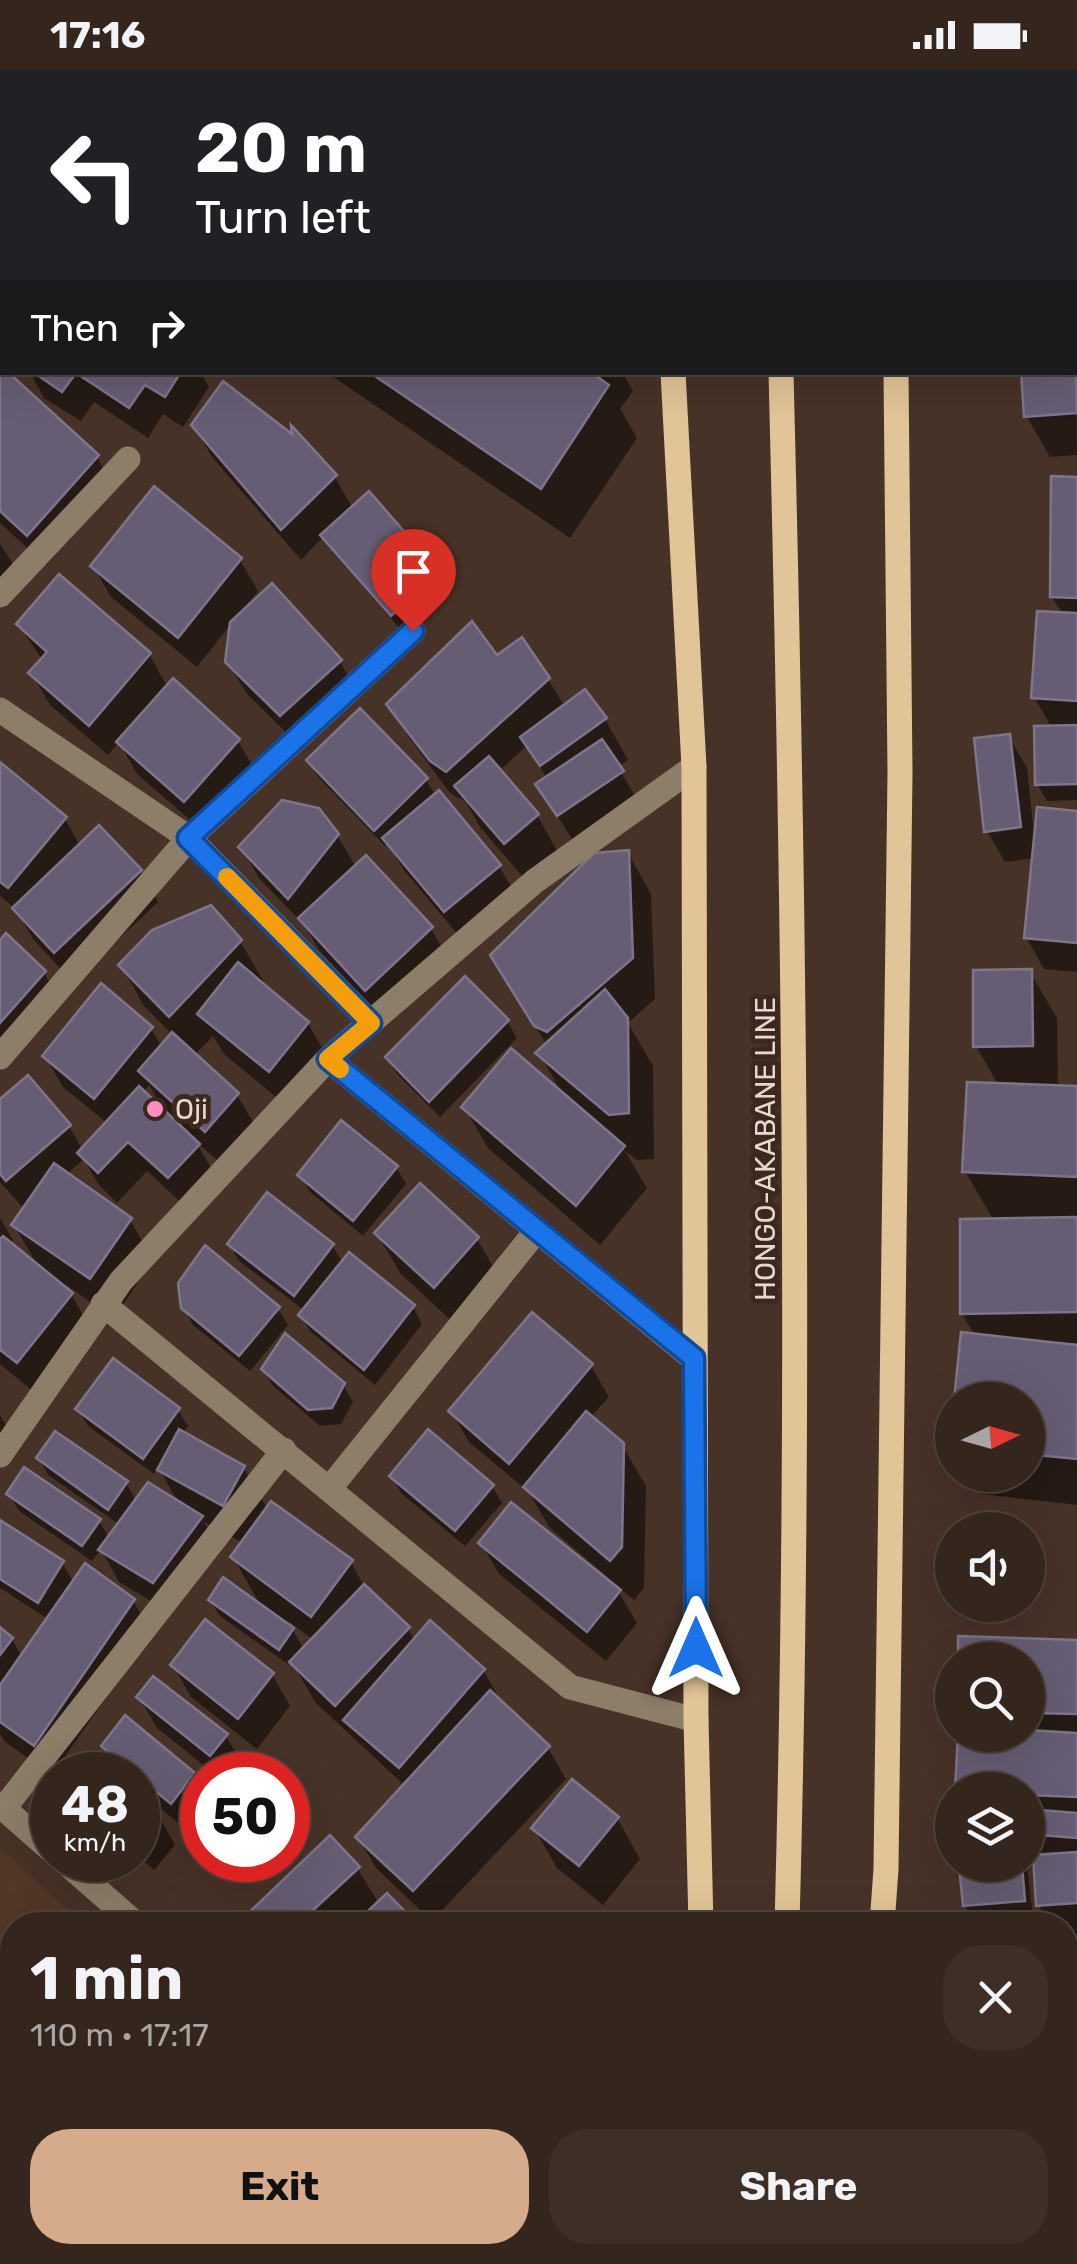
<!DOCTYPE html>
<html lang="en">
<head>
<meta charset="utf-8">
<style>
  :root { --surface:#35261d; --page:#3d2e26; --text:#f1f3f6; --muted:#aaa5a4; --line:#4f433b; --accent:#d6ab8b }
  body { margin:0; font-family:Rubik,sans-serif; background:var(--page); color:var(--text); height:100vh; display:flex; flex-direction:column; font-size:38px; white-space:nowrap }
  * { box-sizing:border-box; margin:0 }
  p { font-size:32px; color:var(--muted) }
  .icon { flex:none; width:55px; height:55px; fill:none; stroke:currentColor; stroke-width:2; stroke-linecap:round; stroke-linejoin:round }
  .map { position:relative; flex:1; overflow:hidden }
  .drawer { position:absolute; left:0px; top:1842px; width:1078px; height:352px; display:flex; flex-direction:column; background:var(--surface); border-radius:40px 40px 0 0; box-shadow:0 10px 40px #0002,0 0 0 2px var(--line) }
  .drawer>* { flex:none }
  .hud { position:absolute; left:0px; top:0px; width:1078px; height:305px; box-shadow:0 10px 40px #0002,0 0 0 2px var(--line); background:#202124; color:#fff; overflow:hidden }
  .needle { width:65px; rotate:85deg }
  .buttons { position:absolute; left:935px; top:1312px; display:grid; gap:20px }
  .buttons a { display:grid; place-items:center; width:110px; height:110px; border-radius:50%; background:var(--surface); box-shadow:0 10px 40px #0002,0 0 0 2px var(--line); font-size:50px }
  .speed { position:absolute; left:30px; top:1682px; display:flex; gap:20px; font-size:50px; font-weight:700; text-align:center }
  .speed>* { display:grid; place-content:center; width:130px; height:130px; border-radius:50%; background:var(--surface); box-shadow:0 10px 40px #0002,0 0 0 2px var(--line); line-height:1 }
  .speed small { font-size:25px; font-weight:400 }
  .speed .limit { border:15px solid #d22; background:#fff; color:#111 }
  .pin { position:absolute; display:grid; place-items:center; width:85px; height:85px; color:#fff; margin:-102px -42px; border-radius:50% 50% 50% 0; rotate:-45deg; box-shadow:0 0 10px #0007 }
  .pin .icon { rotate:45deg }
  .me { position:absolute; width:110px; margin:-55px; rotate:0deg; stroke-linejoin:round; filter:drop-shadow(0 0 8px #0008) }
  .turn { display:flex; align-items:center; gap:35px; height:210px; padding:0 30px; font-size:45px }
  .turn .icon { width:130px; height:130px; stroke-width:2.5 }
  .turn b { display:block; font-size:70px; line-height:85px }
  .then { display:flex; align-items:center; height:95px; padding:0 30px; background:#0003; gap:20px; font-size:38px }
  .round { display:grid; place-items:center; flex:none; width:105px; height:105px; border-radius:40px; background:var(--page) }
  .summary { display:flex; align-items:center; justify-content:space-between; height:170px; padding:0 30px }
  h1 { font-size:60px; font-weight:700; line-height:75px }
  .action { display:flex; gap:20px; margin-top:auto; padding:20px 30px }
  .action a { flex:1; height:115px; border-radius:40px; background:var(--accent); color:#111; font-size:40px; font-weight:700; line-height:115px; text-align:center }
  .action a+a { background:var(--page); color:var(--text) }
  .status { display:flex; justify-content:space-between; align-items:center; height:70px; padding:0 50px; background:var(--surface); direction:ltr }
  .status svg { height:28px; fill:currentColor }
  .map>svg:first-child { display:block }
  .built { fill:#523728 }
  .shadow { fill:#0007; fill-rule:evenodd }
  .building { fill:#665d74; stroke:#7e758c; stroke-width:2.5 }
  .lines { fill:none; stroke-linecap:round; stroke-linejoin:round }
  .minor { stroke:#8c7e69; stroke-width:25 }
  .major { stroke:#e1c497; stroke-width:25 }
  .route-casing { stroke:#114b97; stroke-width:25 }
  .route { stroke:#1a73e8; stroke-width:18 }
  .slow { stroke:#f59e0b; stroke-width:18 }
  .poi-dot { fill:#fd8ec0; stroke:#3d281d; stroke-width:4 }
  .labels { text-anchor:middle; stroke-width:10; stroke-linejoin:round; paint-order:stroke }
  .poi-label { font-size:28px; fill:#e6d8d1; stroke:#3d281d; text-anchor:start }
  .street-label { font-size:28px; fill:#e6d8d1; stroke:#3d281d }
</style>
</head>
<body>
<div class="status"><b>17:16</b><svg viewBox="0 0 49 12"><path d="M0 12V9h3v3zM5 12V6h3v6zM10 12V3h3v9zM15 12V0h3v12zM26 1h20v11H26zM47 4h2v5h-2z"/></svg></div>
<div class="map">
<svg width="1077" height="2194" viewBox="0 0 1077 2194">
  <rect width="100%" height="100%" fill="#473227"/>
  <path class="built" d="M 0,1778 L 85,1855 L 12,1855 L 12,2182 L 445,2182 L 458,2194 L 0,2194 Z"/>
  <path class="shadow" d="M 520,0 L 633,0 L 635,2 L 521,2 Z
    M 988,0 L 1068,0 L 1068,2 Z
    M 1075,28 L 1077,28 L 1077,234 L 1075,230 Z
    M 1075,238 L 1077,385 L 1050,387 L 1027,347 L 1075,302 Z
    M 0,298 L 97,387 L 115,418 L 46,495 L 0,453 Z
    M 30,302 L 200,302 L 209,317 L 183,357 L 163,344 L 148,368 L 94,332 L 81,351 L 44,328 Z
    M 326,302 L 622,302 L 633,321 L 620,339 L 637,368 L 570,468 Z
    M 194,355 L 335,407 L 353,439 L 438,504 L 448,521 L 402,561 L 333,482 L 324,466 L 301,490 L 212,387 Z
    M 1077,409 L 1077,730 L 1047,731 L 1037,714 L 1052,658 L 1034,627 L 1063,545 L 1052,527 Z
    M 0,474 L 23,509 L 0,535 Z
    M 240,490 L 258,521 L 243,539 L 340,592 L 358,623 L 299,675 L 246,623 L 227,591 L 232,553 L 197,597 L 111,527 L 93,496 Z
    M 19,555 L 149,584 L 168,618 L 238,671 L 256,702 L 203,761 L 137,704 L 119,672 L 108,685 L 50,635 L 32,604 L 43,591 Z
    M 496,588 L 548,609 L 565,637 L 605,649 L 628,690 L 618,697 L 645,743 L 582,785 L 538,715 L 547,709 L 528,675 L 499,701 L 537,745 L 560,786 L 528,813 L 480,757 L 465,731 L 450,723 L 408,666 L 390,635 Z
    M 1009,667 L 1027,698 L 1034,764 L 1077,743 L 1077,902 L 1044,899 L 1026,867 L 1034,788 L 1005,792 L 987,761 Z
    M 309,690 L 426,710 L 436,726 L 499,796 L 517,827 L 464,872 L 403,799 L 388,773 L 385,776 L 318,707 Z
    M 0,695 L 65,749 L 80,776 L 140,801 L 158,832 L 73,912 L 33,869 L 16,839 L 0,826 Z
    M 337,765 L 356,797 L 366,788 L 431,859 L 449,890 L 385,951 L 319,880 L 306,857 L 259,808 L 241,777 Z
    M 628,783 L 651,824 L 655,929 L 628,953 L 653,996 L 654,1089 L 637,1090 L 625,1081 L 647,1118 L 600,1175 L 488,1078 L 464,1037 L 563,1025 L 539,983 L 547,975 L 517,926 Z
    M 6,866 L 44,903 L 54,920 L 0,979 L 0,872 Z
    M 240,871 L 264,912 L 261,915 L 308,953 L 331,994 L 293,1041 L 224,984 L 213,966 L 194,986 L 237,1025 L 261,1065 L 229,1100 L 196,1072 L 216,1107 L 187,1138 L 147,1101 L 117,1133 L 98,1114 L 84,1089 L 66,1105 L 130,1150 L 153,1190 L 114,1248 L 66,1215 L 89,1256 L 35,1323 L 0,1294 L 0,1148 L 13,1170 L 9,1174 L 39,1198 L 14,1155 L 25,1140 L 0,1112 L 0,1033 L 69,1056 L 83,1081 L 108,1054 L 63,1017 L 45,986 L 101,917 L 151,959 L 162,977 L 173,965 L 144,936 L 121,895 ZM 149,1015 L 165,1042 L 143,1023 Z
    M 1030,902 L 1057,948 L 1058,1018 L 1077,1019 L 1077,1273 L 1071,1273 L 1071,1277 L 1077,1277 L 1077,1435 L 981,1424 L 970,1405 L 1028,1405 L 1028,1330 L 957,1330 L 975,1266 L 962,1244 L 994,1151 L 965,1101 L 999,1016 L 976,976 Z
    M 507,951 L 517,968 L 440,1047 L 397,1004 L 388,988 Z
    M 396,1097 L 406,1114 L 363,1166 L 310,1122 L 300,1105 Z
    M 420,1116 L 477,1169 L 501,1210 L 458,1257 L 401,1204 L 377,1164 Z
    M 230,1174 L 332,1175 L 343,1193 L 413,1237 L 422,1254 L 375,1315 L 311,1262 L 301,1246 L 305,1241 L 239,1191 Z
    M 183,1237 L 278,1239 L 288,1255 L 250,1301 L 193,1255 Z
    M 591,1296 L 609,1327 L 590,1348 L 622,1375 L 646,1416 L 644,1518 L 634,1530 L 614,1514 L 637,1553 L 606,1591 L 499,1504 L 481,1473 L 601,1508 L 604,1504 L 549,1457 L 529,1422 L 469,1372 L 451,1341 Z
    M 264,1299 L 343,1315 L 353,1332 L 341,1354 L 320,1356 L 273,1316 Z
    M 78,1340 L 178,1340 L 188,1356 L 182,1364 L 243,1397 L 268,1440 L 351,1492 L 366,1520 L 408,1559 L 415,1571 L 483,1600 L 501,1631 L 548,1678 L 566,1709 L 432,1851 L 376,1798 L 358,1767 L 405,1716 L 316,1633 L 291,1591 L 289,1595 L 220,1546 L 210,1530 L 262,1538 L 233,1487 L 243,1473 L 204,1452 L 219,1479 L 171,1543 L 119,1512 L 101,1479 L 92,1491 L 19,1441 L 9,1424 L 99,1451 L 110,1469 L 120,1455 L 48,1405 L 39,1388 L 126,1413 L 137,1432 L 179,1434 L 158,1397 L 154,1404 L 88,1356 ZM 288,1551 L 314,1570 L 304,1580 Z
    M 0,1345 L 10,1363 L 0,1376 Z
    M 392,1406 L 492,1416 L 502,1433 L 465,1476 L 401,1423 Z
    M 0,1453 L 62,1493 L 74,1513 L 133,1531 L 152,1562 L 52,1705 L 4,1671 L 0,1664 L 0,1560 L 12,1569 L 22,1587 L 48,1549 L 0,1518 Z
    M 1077,1573 L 1077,1865 L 1065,1866 L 1065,1855 L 1050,1855 L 1039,1835 L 1036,1794 L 1028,1793 L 1028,1720 L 958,1720 L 960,1665 L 1028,1665 L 1028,1590 L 960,1590 Z
    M 173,1595 L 272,1604 L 290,1636 L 257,1679 L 191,1627 Z
    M 139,1627 L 226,1666 L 244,1697 L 237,1705 L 216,1705 L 157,1658 Z
    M 104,1676 L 194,1704 L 202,1720 L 202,1747 L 190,1763 L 138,1720 L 138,1705 L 120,1705 Z
    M 138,1727 L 158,1744 L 175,1775 L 154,1800 L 138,1786 Z
    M 617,1748 L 640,1789 L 603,1835 L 557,1798 L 534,1758 Z
    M 962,1795 L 1027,1795 L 1033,1847 L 975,1852 L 965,1836 Z
    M 358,1799 L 379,1834 L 415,1855 L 238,1855 Z
    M 1065,1891 L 1077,1909 L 1077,1998 L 1065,1998 Z
    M 0,1919 L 12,1929 L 12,2182 L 192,2182 L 183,2194 L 0,2194 Z
    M 1065,1999 L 1077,2020 L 1077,2051 L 1065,2035 Z
    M 1065,2040 L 1077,2061 L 1077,2078 L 1067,2078 L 1077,2095 L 1077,2144 L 1065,2144 Z
    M 579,2182 L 650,2182 L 652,2194 L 585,2194 Z"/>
  <path class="building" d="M 224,0 L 261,0 L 265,2 L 222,2 Z
    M 527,0 L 616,0 L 616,2 L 521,2 Z
    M 1075,235 L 1077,343 L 1024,347 L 1021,302 L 1075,302 Z
    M 0,295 L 2,302 L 8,302 L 99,385 L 27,466 L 0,441 Z
    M 33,302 L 181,302 L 165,327 L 145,315 L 129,338 L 76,303 L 62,322 Z
    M 369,302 L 591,302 L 609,315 L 541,419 Z
    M 223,311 L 292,364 L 291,355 L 337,405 L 281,460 L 191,355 Z
    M 1051,406 L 1077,407 L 1077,528 L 1050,527 Z
    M 154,416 L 242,488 L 178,568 L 90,496 Z
    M 369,421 L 440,503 L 391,546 L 320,465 Z
    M 59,504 L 151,583 L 89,656 L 28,603 L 47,582 L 16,554 Z
    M 272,513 L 342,590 L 280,646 L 225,592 L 230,552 Z
    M 1037,541 L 1077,543 L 1077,631 L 1031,628 Z
    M 472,551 L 497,585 L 522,567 L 550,608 L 446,702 L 430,691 L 386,634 Z
    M 173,608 L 240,669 L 184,732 L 116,672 Z
    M 585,619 L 607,648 L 540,696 L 520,667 Z
    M 360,638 L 428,708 L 374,761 L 306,690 Z
    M 1077,655 L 1077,714 L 1035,715 L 1034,656 Z
    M 1010,664 L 1021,757 L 984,762 L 974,668 Z
    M 602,669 L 624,701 L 557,746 L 535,714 Z
    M 489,686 L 539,744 L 504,774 L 454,716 Z
    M 0,692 L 67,747 L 8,818 L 0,812 Z
    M 439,720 L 501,795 L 444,842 L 382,768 Z
    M 282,730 L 319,738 L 339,764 L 288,829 L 238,777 Z
    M 1037,737 L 1077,741 L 1077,873 L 1024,868 Z
    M 99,755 L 142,800 L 54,883 L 12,838 Z
    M 629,780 L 633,888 L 547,962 L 534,956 L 490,885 L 594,783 Z
    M 366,785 L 433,857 L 365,921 L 298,848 Z
    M 211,835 L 242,870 L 169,947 L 118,895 L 152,860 Z
    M 6,863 L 46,901 L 0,953 L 0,870 Z
    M 238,892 L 309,952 L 269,1002 L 197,944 Z
    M 1032,899 L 1033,976 L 973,977 L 973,900 Z
    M 465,906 L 509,950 L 429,1032 L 385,987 Z
    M 101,913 L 153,957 L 94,1029 L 42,986 Z
    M 605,919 L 628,948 L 629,1043 L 609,1045 L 535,983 Z
    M 172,962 L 239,1023 L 205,1062 L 138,1001 Z
    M 511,978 L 625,1076 L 576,1136 L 461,1037 Z
    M 28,1005 L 71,1055 L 6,1111 L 0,1104 L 0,1029 Z
    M 967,1012 L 1077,1016 L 1077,1107 L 962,1102 Z
    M 139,1016 L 200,1074 L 168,1108 L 128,1072 L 98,1103 L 77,1083 Z
    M 341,1050 L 398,1096 L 353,1151 L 297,1105 Z
    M 54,1093 L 132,1148 L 90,1209 L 11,1155 Z
    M 420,1113 L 479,1167 L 434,1218 L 374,1163 Z
    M 267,1122 L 334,1174 L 294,1226 L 227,1174 Z
    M 1077,1147 L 1077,1242 L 960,1244 L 960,1149 Z
    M 3,1166 L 73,1223 L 17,1293 L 0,1280 L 0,1169 Z
    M 205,1175 L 280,1237 L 239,1286 L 181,1238 L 178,1213 Z
    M 349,1182 L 415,1235 L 364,1300 L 298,1245 Z
    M 532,1242 L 593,1294 L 509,1394 L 448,1341 Z
    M 961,1262 L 1077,1275 L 1077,1389 L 1028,1384 L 1028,1330 L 954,1330 Z
    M 285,1263 L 345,1313 L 332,1338 L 308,1340 L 261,1299 Z
    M 113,1288 L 180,1338 L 143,1389 L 75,1339 Z
    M 586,1341 L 624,1373 L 622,1477 L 610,1491 L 523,1417 Z
    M 179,1359 L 245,1396 L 223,1436 L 157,1400 Z
    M 428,1359 L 494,1415 L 455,1461 L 389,1406 Z
    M 55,1361 L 128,1411 L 108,1440 L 36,1388 Z
    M 24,1397 L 101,1449 L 82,1476 L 6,1424 Z
    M 148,1412 L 203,1446 L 153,1513 L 98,1480 Z
    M 271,1431 L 353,1490 L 311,1547 L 230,1487 Z
    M 511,1432 L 621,1520 L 587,1562 L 478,1473 Z
    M 0,1450 L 64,1491 L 38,1533 L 0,1509 Z
    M 85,1493 L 135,1529 L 34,1676 L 0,1652 L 0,1615 Z
    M 223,1507 L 294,1558 L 279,1580 L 208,1530 Z
    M 364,1514 L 410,1557 L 335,1636 L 289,1592 Z
    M 205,1549 L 274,1603 L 238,1649 L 170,1595 Z
    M 430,1550 L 485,1599 L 399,1698 L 343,1650 Z
    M 0,1557 L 13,1568 L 0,1585 Z
    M 958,1566 L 1077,1570 L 1077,1644 L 1028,1643 L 1028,1590 L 958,1590 Z
    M 153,1606 L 228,1664 L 210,1686 L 136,1627 Z
    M 490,1620 L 550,1676 L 413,1821 L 355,1767 Z
    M 125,1645 L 195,1703 L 171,1734 L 101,1676 Z
    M 1028,1660 L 1077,1663 L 1077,1727 L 1028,1725 L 1028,1720 L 955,1720 L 958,1665 L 1028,1665 Z
    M 89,1682 L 116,1705 L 69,1705 Z
    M 572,1709 L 619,1747 L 579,1796 L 531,1758 Z
    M 138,1724 L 159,1743 L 138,1767 Z
    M 1028,1739 L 1077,1743 L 1077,1768 L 1028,1764 Z
    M 330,1765 L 360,1797 L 297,1855 L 236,1855 Z
    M 1077,1782 L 1077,1833 L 1036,1836 L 1033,1785 Z
    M 959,1795 L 1022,1795 L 1025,1831 L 963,1836 Z
    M 387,1823 L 418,1855 L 353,1855 Z
    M 1065,1888 L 1068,1888 L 1072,1967 L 1065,1967 Z
    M 0,1916 L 12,1926 L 12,2182 L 171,2182 L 186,2194 L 0,2194 Z
    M 598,2182 L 632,2182 L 633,2194 L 615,2194 Z"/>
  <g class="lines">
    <path class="minor" d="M 37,2 L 41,0
      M 0,28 L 2,26
      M 0,525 L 128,389
      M 0,640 L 189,768 L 371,953
      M 0,987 L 189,768 L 413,561
      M 328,989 L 694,1289
      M 103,1234 L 570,1617 L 696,1650
      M 0,1385 L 121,1211 L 328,989 L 535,811 L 694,697
      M 330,1418 L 537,1160
      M 0,1735 L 52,1781
      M 4,1738 L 284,1380
      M 63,1790 L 137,1855
      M 520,2182 L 533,2194"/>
    <path class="major" d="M 654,0 L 654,2
      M 773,0 L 773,2
      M 897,0 L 897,2
      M 673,302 L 694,697 L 696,1650 L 701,1855
      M 781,302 C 794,820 801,1337 787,1855
      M 882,1855 L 886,1799 L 900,703 L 896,302
      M 713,2182 L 714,2194
      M 775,2194 L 778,2182
      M 851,2194 L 852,2182"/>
  </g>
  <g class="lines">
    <g class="route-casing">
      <path id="route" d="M 413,561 L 188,768 L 371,953 L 328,989 L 694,1288 L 696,1578"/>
    </g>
    <use href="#route" class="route"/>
    <path class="slow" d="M 227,807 L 371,953 L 328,989 L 340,999"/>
  </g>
  <circle class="poi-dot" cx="155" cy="1039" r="10"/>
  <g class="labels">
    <g class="poi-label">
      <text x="175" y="1049">Oji</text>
    </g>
    <g class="street-label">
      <text transform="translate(765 1079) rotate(-90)" y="10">HONGO-AKABANE LINE</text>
    </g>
  </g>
</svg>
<div class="buttons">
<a><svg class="needle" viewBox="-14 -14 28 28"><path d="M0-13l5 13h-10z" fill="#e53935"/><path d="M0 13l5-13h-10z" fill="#aaa5a4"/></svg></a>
<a><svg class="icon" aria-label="sound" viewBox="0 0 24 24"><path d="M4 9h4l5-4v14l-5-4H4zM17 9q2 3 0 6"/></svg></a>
<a><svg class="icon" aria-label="search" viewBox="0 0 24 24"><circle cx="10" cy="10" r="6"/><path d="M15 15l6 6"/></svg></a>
<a><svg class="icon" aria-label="layers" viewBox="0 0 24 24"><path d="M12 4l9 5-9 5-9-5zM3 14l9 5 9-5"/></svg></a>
</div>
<div class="speed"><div>48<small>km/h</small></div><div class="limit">50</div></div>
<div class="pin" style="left:413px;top:561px;background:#d93025"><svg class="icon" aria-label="arrive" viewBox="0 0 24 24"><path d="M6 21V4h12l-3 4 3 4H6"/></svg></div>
<svg class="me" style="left:696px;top:1578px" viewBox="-20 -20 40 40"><path d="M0-17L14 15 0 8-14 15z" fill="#1a73e8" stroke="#fff" stroke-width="4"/></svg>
<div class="hud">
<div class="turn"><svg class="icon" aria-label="left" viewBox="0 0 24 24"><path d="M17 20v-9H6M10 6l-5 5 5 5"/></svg><div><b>20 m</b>Turn left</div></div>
<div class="then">Then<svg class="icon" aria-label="right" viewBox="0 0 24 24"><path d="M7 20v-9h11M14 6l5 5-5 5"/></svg></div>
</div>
<section class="drawer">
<div class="summary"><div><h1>1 min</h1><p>110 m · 17:17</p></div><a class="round"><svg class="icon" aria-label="close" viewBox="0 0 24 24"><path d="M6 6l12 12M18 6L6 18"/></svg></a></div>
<div class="action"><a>Exit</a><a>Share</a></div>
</section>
</div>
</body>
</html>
